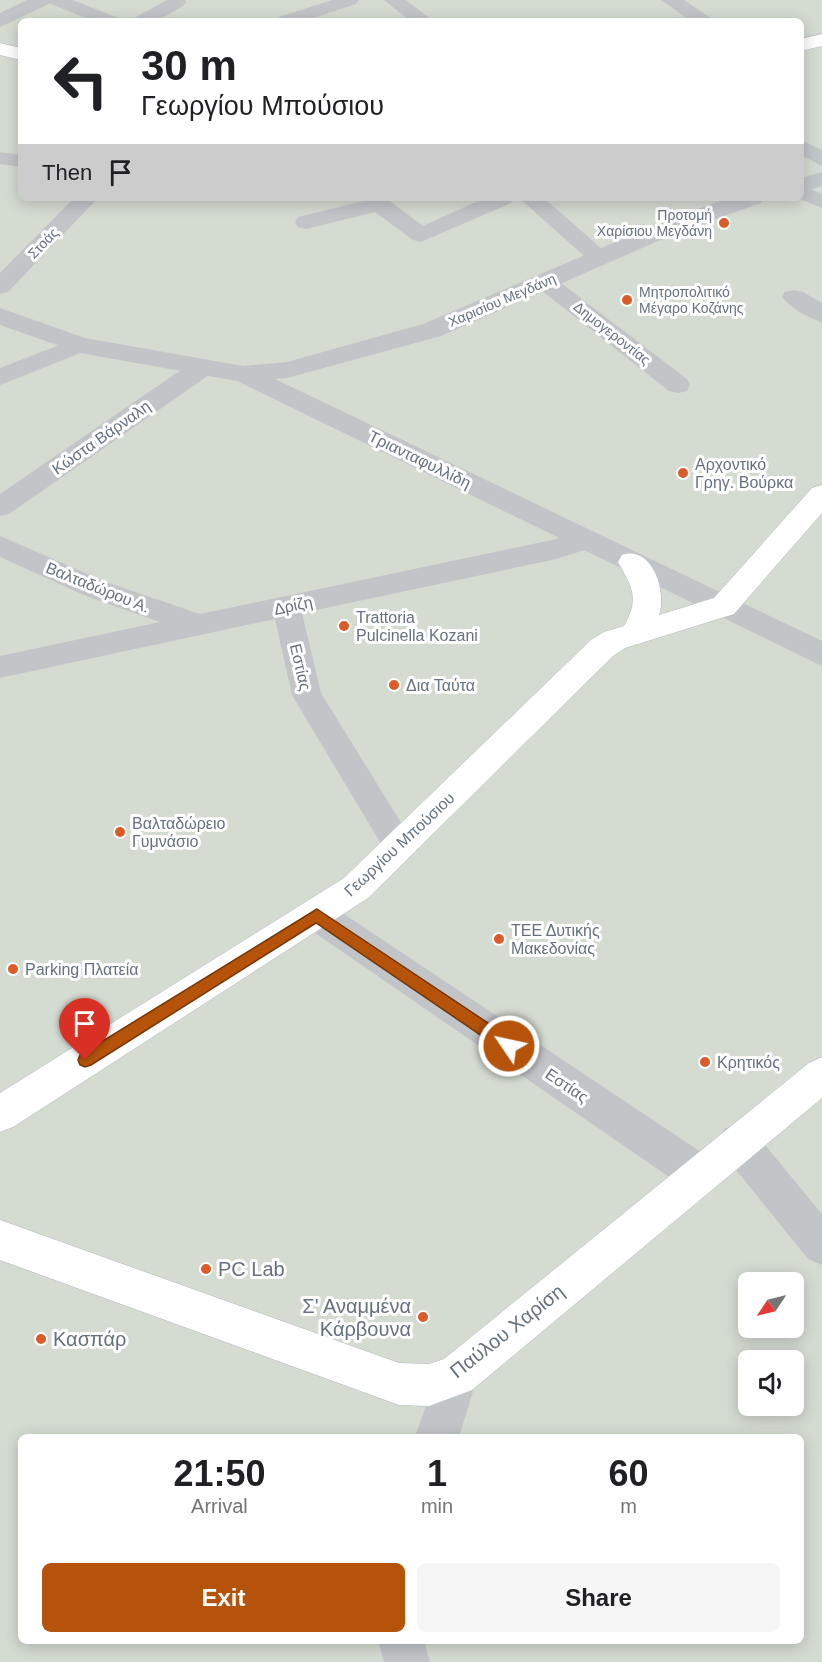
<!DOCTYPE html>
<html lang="en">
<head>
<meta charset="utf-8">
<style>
  :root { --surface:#fff; --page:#f6f6f6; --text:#202124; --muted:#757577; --accent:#b45309 }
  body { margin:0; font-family:Arial,sans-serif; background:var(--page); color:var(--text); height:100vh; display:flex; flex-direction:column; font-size:22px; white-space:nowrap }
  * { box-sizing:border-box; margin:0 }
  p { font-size:20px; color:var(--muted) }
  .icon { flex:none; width:33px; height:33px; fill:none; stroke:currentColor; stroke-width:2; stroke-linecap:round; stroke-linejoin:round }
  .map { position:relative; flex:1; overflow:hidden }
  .drawer { position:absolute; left:18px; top:1434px; width:786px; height:210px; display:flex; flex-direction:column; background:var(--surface); border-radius:9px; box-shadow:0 3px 15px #0003 }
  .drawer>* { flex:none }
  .top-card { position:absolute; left:18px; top:18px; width:786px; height:183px; border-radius:9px; box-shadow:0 3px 15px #0003; background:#fff; color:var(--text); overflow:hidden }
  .needle { width:39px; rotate:235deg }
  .buttons { position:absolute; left:738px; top:1272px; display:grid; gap:12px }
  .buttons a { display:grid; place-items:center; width:66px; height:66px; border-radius:9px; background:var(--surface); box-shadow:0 3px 15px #0003; font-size:30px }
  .pin { position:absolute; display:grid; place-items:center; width:51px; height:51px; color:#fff; margin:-62px -26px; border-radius:50% 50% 50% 0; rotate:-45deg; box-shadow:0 0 6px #0007 }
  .pin .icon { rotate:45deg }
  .me { position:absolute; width:66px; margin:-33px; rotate:304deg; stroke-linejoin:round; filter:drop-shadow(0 0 4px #0008) }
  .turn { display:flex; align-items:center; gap:21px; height:126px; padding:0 24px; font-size:27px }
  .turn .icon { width:78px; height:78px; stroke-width:2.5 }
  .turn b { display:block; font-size:42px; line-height:51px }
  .then { display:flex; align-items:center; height:57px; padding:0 24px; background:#0003; gap:12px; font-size:22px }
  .eta { display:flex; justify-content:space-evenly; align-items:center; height:102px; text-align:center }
  .eta b { font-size:36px; font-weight:700; line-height:42px }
  .cta { display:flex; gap:12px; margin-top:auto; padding:12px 24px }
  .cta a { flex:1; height:69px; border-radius:9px; background:var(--accent); color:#fff; font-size:24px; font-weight:700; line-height:69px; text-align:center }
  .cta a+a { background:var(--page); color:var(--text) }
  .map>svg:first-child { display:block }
  .green { fill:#d4dbd1; fill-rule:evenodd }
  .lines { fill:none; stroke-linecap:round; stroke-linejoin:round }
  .secondary-casing { stroke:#b4b8bc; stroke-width:1 }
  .pedestrian { fill:#c2c5c8; fill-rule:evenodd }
  .minor { fill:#c2c5c8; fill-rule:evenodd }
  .tertiary { fill:#c2c5c8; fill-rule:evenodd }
  .secondary { fill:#fff; fill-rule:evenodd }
  .route { fill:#b45309; stroke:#753606; stroke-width:1.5 }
  .poi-dot { fill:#db5b29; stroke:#fff; stroke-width:2 }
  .labels { text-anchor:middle; stroke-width:6; stroke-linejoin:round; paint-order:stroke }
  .far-poi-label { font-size:14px; fill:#647280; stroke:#fff; text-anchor:end }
  .far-street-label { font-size:14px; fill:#647280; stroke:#fff }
  .street-label { font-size:16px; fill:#647280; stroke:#fff }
  .poi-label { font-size:16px; fill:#647280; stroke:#fff; text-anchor:start }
  .near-poi-label { font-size:20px; fill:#647280; stroke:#fff; text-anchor:start }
  .near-street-label { font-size:20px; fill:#647280; stroke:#fff }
</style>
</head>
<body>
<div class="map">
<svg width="822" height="1662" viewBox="0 0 822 1662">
  <rect width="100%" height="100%" fill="#f4f4f0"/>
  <path class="green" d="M 0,0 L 822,0 L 822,1662 L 0,1662 ZM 21,21 L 801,21 L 801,198 L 21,198 ZM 748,1282 L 794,1282 L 794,1328 L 748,1328 ZM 748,1360 L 794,1360 L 794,1406 L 748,1406 ZM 21,1437 L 801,1437 L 801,1641 L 21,1641 Z"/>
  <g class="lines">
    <g class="secondary-casing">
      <path id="secondary" d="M 822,34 L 822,46 L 801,51 L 801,39 Z
        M 0,43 L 21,48 L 21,60 L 0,55 Z
        M 822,485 L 822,513 L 734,614 L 625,648 L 613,656 L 368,898 L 13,1127 L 0,1132 L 0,1093 L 344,878 L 591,640 L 604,632 L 624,626 C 640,598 632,587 618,562 L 622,555 C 652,545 667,591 659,615 L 714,598 L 812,488 Z
        M 822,1057 L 822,1098 L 472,1390 L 429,1406 L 399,1405 L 0,1260 L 0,1220 L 399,1363 L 429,1364 L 444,1359 L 809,1063 Z"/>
    </g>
    <path class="pedestrian" d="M 48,0 L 73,0 L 116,17 L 118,21 L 93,21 L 51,4 Z
      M 167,0 L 185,0 L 186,2 L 183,6 L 157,21 L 134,21 L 136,17 Z
      M 332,0 L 359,0 L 356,4 L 304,21 L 277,21 L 279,17 Z
      M 0,152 L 21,155 L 21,167 L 0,164 Z
      M 801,185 L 822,194 L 822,208 L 798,198 L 801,198 Z
      M 545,275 L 553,277 L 687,379 L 690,385 L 687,391 L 678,393 L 669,391 L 537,287 L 534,282 L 537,277 Z
      M 80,337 L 88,340 L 92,345 L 88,350 L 0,385 L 0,368 Z
      M 203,359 L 212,361 L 215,367 L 212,373 L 9,514 L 0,516 L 0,494 L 194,361 Z
      M 586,530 L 595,533 L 599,540 L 595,547 L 552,560 L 302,613 L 321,693 L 416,847 L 411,857 L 400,861 L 389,857 L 292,695 L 275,619 L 0,678 L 0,656 L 160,622 L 86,596 L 0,557 L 0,536 L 106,582 L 200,614 L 552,540 Z"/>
    <path class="minor" d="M 384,0 L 406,0 L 433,21 L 410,21 Z
      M 661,0 L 684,0 L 715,21 L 691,21 Z
      M 801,140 L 822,150 L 822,166 L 801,155 Z
      M 74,198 L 98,198 L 8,292 L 0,294 L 0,273 Z
      M 376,198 L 387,199 L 423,226 L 484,198 L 514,198 L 511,203 L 421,242 L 413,240 L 375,212 L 306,229 L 298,227 L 295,222 L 298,217 Z
      M 519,198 L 544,198 L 611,257 L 607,262 L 599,264 L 591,262 Z
      M 794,290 L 803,292 L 822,303 L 822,322 C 809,318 790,308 782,297 L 785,292 Z
      M 317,900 L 329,904 L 713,1160 L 718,1174 L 713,1188 L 699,1193 L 685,1188 L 305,926 L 300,915 L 305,904 Z
      M 738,1123 L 752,1129 L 822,1214 L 822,1265 L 808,1259 L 724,1155 L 719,1142 L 724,1129 Z
      M 457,1354 L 472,1360 L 478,1375 L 459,1437 L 415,1437 L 442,1360 Z
      M 378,1641 L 424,1641 L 430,1662 L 384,1662 Z"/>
    <path class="tertiary" d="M 27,0 L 52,0 L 49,4 L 0,27 L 0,13 Z
      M 822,172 L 822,186 L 801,192 L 801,178 Z
      M 728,198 L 764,198 L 761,203 L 681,231 L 441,336 L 287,378 L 275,379 L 822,641 L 822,666 L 237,381 L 80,353 L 0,325 L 0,308 L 85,338 L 243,366 L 287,362 L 423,324 L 665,221 Z"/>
    <use href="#secondary" class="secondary"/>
  </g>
  <path class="route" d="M 317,909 L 515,1041 L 517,1046 L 515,1051 L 509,1053 L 504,1051 L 316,923 L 91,1065 L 85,1067 L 80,1065 L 78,1060 L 80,1055 Z"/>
  <g class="poi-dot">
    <circle cx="724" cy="223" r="6"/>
    <circle cx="627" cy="300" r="6"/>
    <circle cx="683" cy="473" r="6"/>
    <circle cx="344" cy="626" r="6"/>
    <circle cx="394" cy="685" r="6"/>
    <circle cx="120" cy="832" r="6"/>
    <circle cx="499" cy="939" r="6"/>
    <circle cx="13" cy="969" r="6"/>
    <circle cx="705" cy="1062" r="6"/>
    <circle cx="206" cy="1269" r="6"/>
    <circle cx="423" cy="1317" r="6"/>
    <circle cx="41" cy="1339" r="6"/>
  </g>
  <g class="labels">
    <g class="far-poi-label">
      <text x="712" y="220">Προτομή<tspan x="712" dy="16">Χαρίσιου Μεγδάνη</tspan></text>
      <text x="639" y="297" text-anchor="start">Μητροπολιτικό<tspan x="639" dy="16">Μέγαρο Κοζάνης</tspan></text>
    </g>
    <g class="far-street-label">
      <text transform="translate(43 243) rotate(-46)" y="5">Στοάς</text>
      <text transform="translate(502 300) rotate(-23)" y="5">Χαρισίου Μεγδάνη</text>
      <text transform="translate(612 333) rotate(38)" y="5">Δημογεροντίας</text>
    </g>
    <g class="street-label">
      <text transform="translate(101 437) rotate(-35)" y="6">Κώστα Βάρναλη</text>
      <text transform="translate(420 459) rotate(26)" y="6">Τριανταφυλλίδη</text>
      <text transform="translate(98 587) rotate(22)" y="6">Βαλταδώρου Α.</text>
      <text transform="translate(293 605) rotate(-12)" y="6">Δρίζη</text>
      <text transform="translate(301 667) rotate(77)" y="6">Εστίας</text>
      <text transform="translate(399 844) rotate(-43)" y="6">Γεωργίου Μπούσιου</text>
      <text transform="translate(567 1085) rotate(34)" y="6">Εστίας</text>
    </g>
    <g class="poi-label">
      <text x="695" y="470">Αρχοντικό<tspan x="695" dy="18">Γρηγ. Βούρκα</tspan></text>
      <text x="356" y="623">Trattoria<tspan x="356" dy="18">Pulcinella Kozani</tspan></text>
      <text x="406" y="691">Δια Ταύτα</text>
      <text x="132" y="829">Βαλταδώρειο<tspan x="132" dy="18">Γυμνάσιο</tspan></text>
      <text x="511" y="936">ΤΕΕ Δυτικής<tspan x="511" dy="18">Μακεδονίας</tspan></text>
      <text x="25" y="975">Parking Πλατεία</text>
      <text x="717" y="1068">Κρητικός</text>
    </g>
    <g class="near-poi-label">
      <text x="218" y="1276">PC Lab</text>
      <text x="411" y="1313" text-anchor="end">Σ' Αναμμένα<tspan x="411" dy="23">Κάρβουνα</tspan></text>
      <text x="53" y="1346">Κασπάρ</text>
    </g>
    <g class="near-street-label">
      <text transform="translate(507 1331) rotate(-38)" y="7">Παύλου Χαρίση</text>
    </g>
  </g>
</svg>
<div class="buttons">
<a><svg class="needle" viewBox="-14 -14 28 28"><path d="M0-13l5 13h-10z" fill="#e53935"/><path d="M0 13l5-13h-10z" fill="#757577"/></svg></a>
<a><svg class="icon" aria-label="sound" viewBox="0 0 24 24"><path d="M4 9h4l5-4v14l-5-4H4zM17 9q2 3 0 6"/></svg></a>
</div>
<div class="pin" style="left:85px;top:1060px;background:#d93025"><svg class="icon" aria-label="arrive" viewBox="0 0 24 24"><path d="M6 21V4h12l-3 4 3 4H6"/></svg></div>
<svg class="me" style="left:509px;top:1046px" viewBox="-20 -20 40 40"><circle r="17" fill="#b45309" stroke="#fff" stroke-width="3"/><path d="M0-11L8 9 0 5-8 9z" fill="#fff"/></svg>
<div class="top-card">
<div class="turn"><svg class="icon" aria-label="left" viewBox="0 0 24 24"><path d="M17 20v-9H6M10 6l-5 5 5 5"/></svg><div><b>30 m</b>Γεωργίου Μπούσιου</div></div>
<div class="then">Then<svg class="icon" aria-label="arrive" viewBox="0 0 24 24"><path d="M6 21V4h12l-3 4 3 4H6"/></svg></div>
</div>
<section class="drawer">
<div class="eta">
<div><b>21:50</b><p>Arrival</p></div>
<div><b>1</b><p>min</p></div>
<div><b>60</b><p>m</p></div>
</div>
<div class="cta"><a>Exit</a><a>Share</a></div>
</section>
</div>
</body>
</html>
